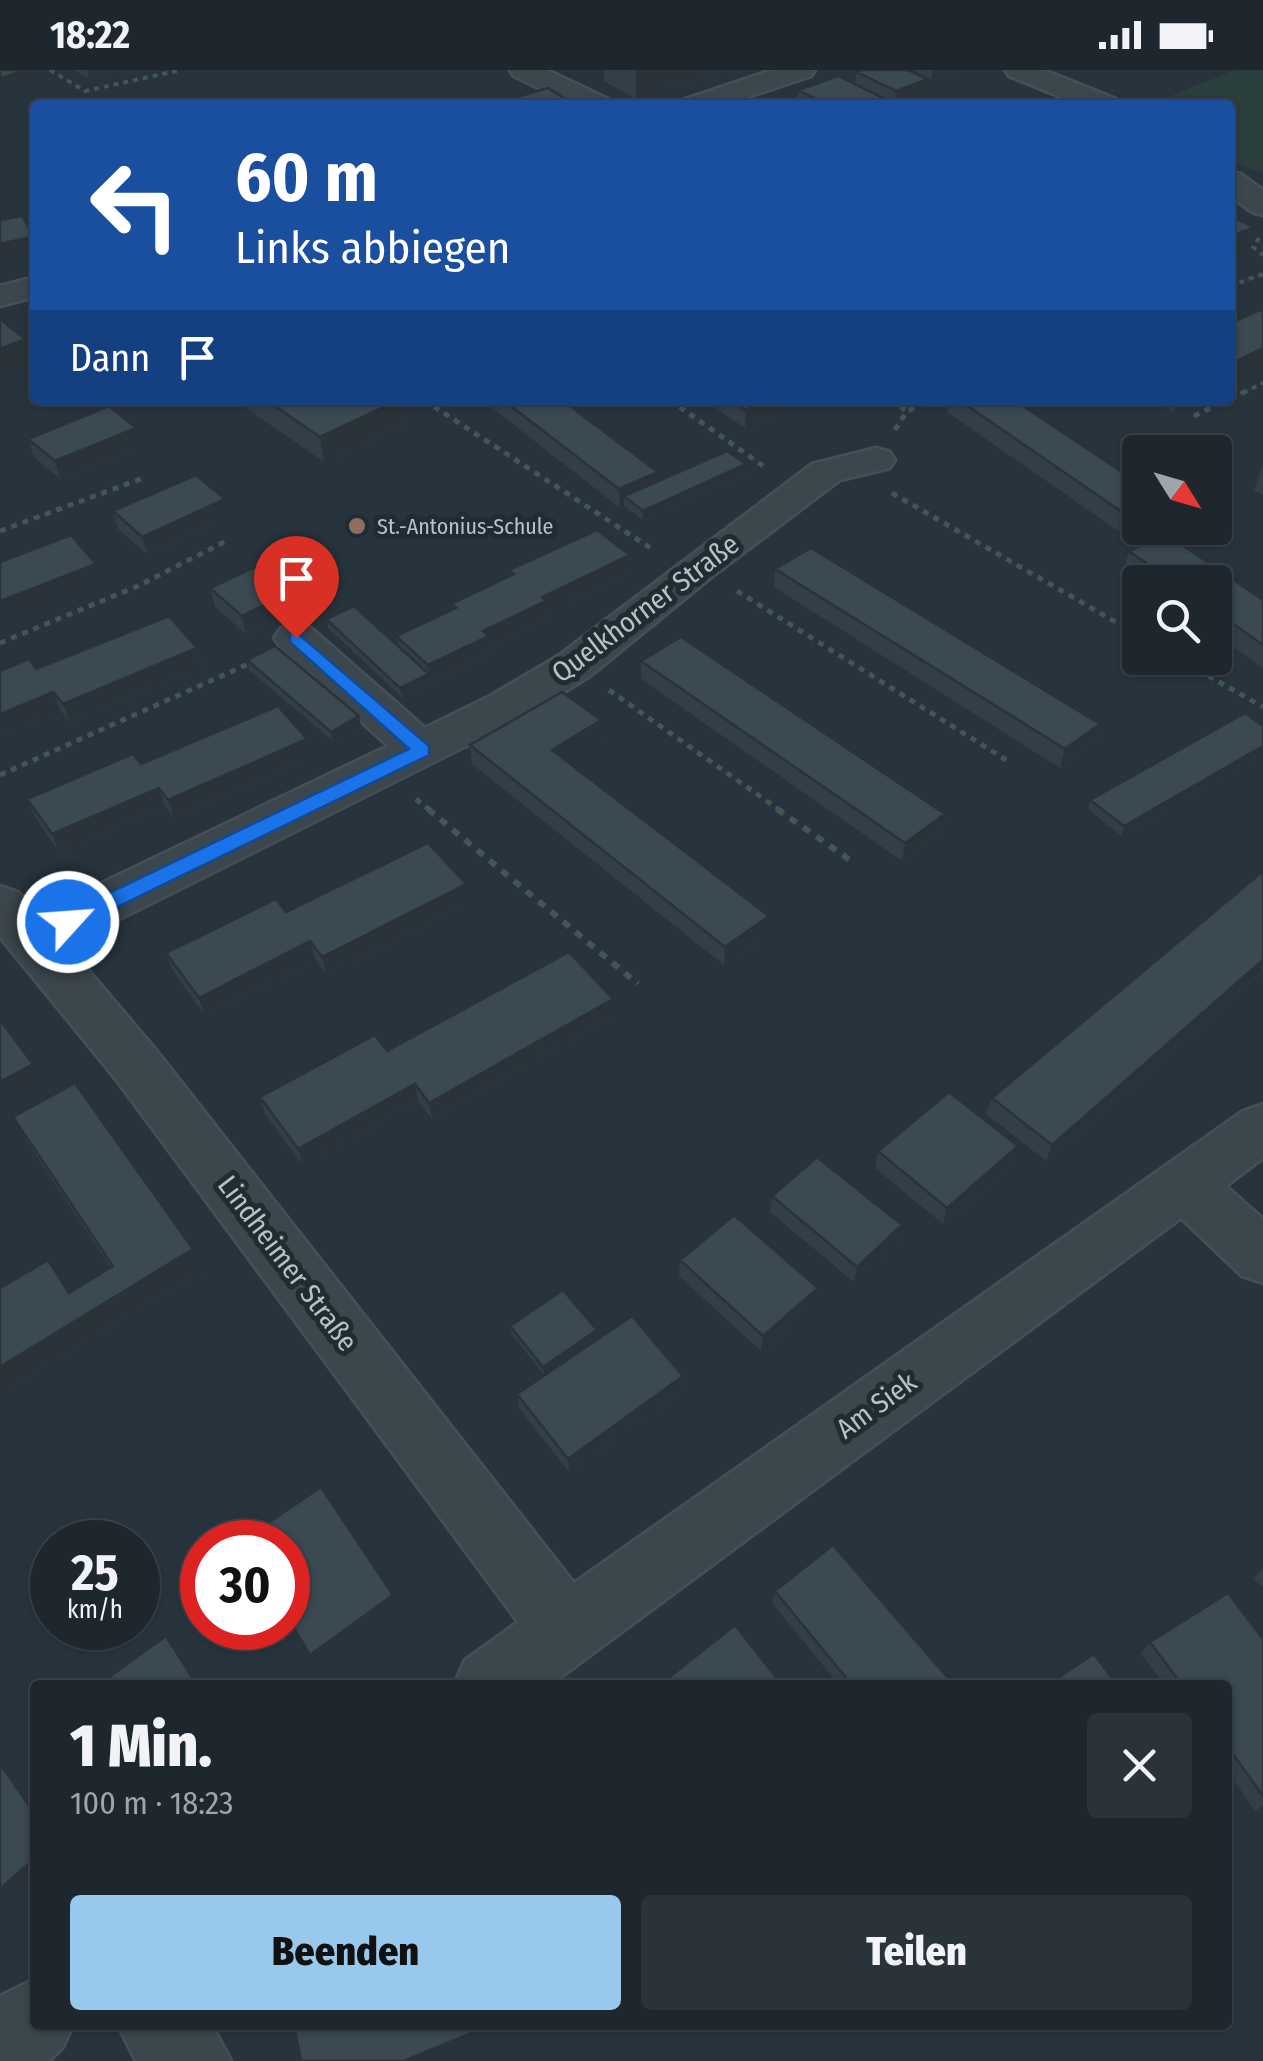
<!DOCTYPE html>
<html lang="de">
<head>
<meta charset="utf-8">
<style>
  :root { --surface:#1e272e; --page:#2b333a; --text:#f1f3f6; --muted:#a1a5aa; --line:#3c444a; --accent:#98c8ec }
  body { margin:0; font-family:"Fira Sans Condensed",sans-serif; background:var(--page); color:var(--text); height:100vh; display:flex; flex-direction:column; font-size:38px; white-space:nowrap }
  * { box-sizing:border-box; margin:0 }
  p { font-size:32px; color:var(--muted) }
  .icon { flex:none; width:55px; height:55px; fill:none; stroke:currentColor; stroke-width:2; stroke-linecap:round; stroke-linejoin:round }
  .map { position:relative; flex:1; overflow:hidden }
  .details { position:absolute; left:30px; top:1610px; width:1202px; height:350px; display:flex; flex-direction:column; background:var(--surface); border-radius:10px; box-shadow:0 2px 8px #0004,0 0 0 2px var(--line) }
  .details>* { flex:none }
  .guide { position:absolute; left:30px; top:30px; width:1205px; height:305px; border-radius:10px; box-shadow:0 2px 8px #0004,0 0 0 2px var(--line); background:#1a4fa0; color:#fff; overflow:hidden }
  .needle { width:65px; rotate:127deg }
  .fabs { position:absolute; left:1122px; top:365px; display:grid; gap:20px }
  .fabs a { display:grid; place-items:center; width:110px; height:110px; border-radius:10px; background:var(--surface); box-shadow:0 2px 8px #0004,0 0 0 2px var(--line); font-size:50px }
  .speed { position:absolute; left:30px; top:1450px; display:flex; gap:20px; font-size:50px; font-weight:700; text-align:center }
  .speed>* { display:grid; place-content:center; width:130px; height:130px; border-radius:50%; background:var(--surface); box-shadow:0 2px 8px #0004,0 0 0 2px var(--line); line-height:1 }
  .speed small { font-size:25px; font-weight:400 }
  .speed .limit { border:15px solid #d22; background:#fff; color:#111 }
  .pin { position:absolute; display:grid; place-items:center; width:85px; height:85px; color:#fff; margin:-102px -42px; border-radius:50% 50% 50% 0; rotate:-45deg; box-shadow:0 0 10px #0007 }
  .pin .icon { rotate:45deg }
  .me { position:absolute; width:110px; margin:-55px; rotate:64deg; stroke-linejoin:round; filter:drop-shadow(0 0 8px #0008) }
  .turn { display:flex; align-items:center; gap:35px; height:210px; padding:0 40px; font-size:45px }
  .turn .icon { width:130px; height:130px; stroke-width:2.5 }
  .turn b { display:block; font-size:70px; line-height:85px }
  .then { display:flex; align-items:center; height:95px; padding:0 40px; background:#0003; gap:20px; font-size:38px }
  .round { display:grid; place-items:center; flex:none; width:105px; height:105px; border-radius:10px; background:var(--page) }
  .head { display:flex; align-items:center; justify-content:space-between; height:170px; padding:0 40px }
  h1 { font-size:60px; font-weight:800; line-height:75px }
  .button { display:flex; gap:20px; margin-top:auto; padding:20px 40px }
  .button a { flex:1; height:115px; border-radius:10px; background:var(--accent); color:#111; font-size:40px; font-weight:800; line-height:115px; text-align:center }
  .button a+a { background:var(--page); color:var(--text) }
  .status { display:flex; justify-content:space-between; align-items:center; height:70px; padding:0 50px; background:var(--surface); direction:ltr }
  .status svg { height:28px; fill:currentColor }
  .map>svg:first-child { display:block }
  .green { fill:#2a3e3d }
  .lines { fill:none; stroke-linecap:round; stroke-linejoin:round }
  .minor-casing { stroke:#454f56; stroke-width:5 }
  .path-far2 { stroke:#435654; stroke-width:4; stroke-dasharray:5 5; stroke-linecap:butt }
  .path-far1 { stroke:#435654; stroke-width:5; stroke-dasharray:6 6; stroke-linecap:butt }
  .path { stroke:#435654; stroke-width:6; stroke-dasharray:8 8; stroke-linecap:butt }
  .minor { fill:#3c464d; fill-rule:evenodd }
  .wall { fill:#323f47 }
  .shaded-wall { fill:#293339 }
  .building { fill:#3a4952; stroke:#293339; stroke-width:2.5 }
  .route { fill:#1a73e8; stroke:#114b97; stroke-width:2.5 }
  .education-dot { fill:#8d6e63; stroke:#202b32; stroke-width:4 }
  .labels { text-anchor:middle; stroke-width:10; stroke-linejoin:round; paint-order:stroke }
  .far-poi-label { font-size:22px; fill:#b8c1c8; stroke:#202b32; text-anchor:start }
  .street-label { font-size:28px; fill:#b8c1c8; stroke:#202b32 }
</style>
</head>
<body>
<div class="status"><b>18:22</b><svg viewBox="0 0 49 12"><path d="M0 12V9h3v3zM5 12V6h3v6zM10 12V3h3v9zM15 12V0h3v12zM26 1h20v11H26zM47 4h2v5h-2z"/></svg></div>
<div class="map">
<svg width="1263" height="1991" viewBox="0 0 1263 1991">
  <rect width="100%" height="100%" fill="#28343d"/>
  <path class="green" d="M 1235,0 L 1263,0 L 1263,103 L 1230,92 L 1230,35 L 1147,35 Z"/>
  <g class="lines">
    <g class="minor-casing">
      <path id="minor" d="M 510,0 L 547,0 L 608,29 L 613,35 L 575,35 L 514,6 Z
        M 772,0 L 815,0 L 811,6 L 724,35 L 680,35 L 685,29 Z
        M 1005,0 L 1044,0 L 1116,29 L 1121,35 L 1080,35 L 1009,6 Z
        M 1230,102 L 1241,104 L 1263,120 L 1263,145 L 1252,142 L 1230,126 Z
        M 35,207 L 35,227 L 0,236 L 0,216 Z
        M 876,378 L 890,382 L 895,390 L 890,398 L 840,410 L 714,505 L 590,606 L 522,648 L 67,875 L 156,980 L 574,1513 L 1243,1041 L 1263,1034 L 1263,1088 L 1226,1116 L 1263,1149 L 1263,1213 L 1242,1206 L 1181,1148 L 550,1615 L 454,1615 L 465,1590 L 518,1552 L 118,1012 L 0,867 L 0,816 L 18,822 L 39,843 L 388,676 L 281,578 L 274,568 L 281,558 L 296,554 L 311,558 L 425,658 L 490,626 L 558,586 L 812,394 Z
        M 35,1909 L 35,1955 L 73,1955 L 63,1977 L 49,1991 L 0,1991 L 0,1926 Z
        M 118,1955 L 212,1955 L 231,1991 L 136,1991 Z"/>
    </g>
    <path class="path-far2" d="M 50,0 L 85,21 L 181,0
      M 1259,168 L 1253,177 L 1263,185
      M 1230,216 L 1263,204
      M 1243,323 L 1263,313"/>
    <path class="path-far1" d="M 1230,329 L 1248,320
      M 424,330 L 655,481
      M 670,330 L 766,398
      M 890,330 L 907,341
      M 1194,346 L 1227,330
      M 895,360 L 907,341 L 931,330
      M 892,423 L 1140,566
      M 0,461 L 146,407
      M 737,521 L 1011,693
      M 0,573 L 138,516 L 226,471
      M 1177,588 L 1263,637
      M 609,620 L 781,741
      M 0,705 L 255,591
      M 416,729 L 431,741"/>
    <path class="path" d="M 428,739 L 638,914
      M 777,739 L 853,792"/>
    <use href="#minor" class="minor"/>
  </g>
  <path class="wall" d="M 74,0 L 119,0 L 89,9 Z
    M 604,0 L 725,0 L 636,29 L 604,11 Z
    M 913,0 L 959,0 L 931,10 Z
    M 856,2 L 926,26 L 900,35 L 889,35 L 882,32 L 882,35 L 797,35 L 798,20 L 855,14 Z
    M 234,330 L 401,330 L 404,355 L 324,392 Z
    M 482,330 L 562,330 L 658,402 L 658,411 L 746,404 L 643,450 L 624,436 L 620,438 Z
    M 704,330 L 781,330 L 779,343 L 745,358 Z
    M 949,330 L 1014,330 L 1140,414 L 1140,458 L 1155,458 L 1130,469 L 947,342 Z
    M 1153,330 L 1199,330 L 1174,342 Z
    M 28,369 L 141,376 L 61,410 L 34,387 Z
    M 1263,394 L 1263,425 L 1254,420 Z
    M 113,441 L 229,447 L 148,485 L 118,459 Z
    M 1166,464 L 1263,530 L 1263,598 L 1215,564 L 1215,512 L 1142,512 L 1124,499 L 1129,481 Z
    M 630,485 L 630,503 L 547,543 L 547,549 L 490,577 L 491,584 L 402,627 L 328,558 L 326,549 L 398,576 L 396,566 L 452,540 L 451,534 L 510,506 L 509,500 Z
    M 775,499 L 1100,654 L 1095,672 L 1060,698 L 774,517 Z
    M 327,505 L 330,523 L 246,564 L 215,537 L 210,518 Z
    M 197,578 L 202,596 L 70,652 L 60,640 L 0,665 L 0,601 L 36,599 Z
    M 247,590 L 359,646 L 361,656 L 333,671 L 249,600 Z
    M 641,591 L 945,744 L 942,762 L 902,791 L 641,609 Z
    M 601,650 L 601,668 L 565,690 L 767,864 L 724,895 L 472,694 L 470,675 Z
    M 1263,656 L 1263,683 L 1121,766 L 1088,739 L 1090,730 Z
    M 311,687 L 174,748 L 165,736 L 59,782 L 35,747 L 27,729 Z
    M 1263,801 L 1263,901 L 1046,1091 L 986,1044 L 992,1028 Z
    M 468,832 L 327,905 L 315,889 L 205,945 L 172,900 L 166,883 L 286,842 Z
    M 613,929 L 613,946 L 432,1049 L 418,1031 L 303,1095 L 265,1044 L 260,1027 L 387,981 Z
    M 13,1047 L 203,1201 L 0,1326 L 0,1218 L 69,1223 L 111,1198 L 26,1070 Z
    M 1018,1076 L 1012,1093 L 943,1154 L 875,1098 L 878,1081 Z
    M 772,1126 L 902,1155 L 898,1171 L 854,1212 L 770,1142 Z
    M 680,1190 L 815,1233 L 761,1281 L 679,1206 Z
    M 510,1256 L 597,1260 L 597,1268 L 544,1305 L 511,1263 Z
    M 683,1306 L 682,1321 L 569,1402 L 519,1338 L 517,1324 Z
    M 1263,1498 L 1263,1517 L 1253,1509 Z
    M 775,1521 L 954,1615 L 839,1615 L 772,1533 Z
    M 1263,1569 L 1263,1736 L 1255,1741 L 1228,1702 L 1228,1615 L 1164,1615 L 1141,1583 L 1150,1572 Z"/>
  <path class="shaded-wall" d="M 26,0 L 33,0 L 37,14 L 2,26 L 0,8 Z
    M 87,0 L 119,0 L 89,9 Z
    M 636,0 L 725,0 L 636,29 Z
    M 936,0 L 959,0 L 931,10 L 933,1 Z
    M 928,9 L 926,26 L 900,35 L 894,35 L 896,21 Z
    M 883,28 L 882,35 L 863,35 Z
    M 1254,157 L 1246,182 L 1230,189 L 1230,167 Z
    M 35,166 L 35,184 L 0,192 L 0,174 Z
    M 25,269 L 33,295 L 0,307 L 0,279 Z
    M 1263,278 L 1263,300 L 1230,315 L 1230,294 Z
    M 147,330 L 165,330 L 149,337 Z
    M 399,330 L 401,330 L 404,355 L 324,392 L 320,367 Z
    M 770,330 L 781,330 L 779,343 L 745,358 L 746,340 Z
    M 1177,330 L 1199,330 L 1174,342 Z
    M 136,358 L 141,376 L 61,410 L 55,391 Z
    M 746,394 L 746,404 L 643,450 L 643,441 Z
    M 658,402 L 658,420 L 624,426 L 624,436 L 620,438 L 619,419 Z
    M 0,421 L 2,421 L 9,439 L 0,442 Z
    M 225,429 L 229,447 L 148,485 L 142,467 Z
    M 1140,448 L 1140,458 L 1155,458 L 1130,469 L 1135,451 Z
    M 630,485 L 630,503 L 547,543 L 547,549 L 490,577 L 491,584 L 430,613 L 428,595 L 542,527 Z
    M 96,494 L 102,512 L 0,552 L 0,531 Z
    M 327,505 L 330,523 L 246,564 L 242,546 Z
    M 197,578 L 202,596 L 70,652 L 63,634 Z
    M 429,604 L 430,613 L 402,627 L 400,618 Z
    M 53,622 L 60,640 L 0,665 L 0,644 Z
    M 359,646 L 361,656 L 333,671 L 331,662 Z
    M 601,650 L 601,668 L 553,698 L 552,680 Z
    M 1100,654 L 1095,672 L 1060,698 L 1065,679 Z
    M 307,669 L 311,687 L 174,748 L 168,730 Z
    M 1263,676 L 1263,683 L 1121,766 L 1124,756 Z
    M 159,718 L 165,736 L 59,782 L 52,764 Z
    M 945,744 L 942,762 L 902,791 L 905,773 Z
    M 466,814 L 468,832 L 327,905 L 322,887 Z
    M 769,846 L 767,864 L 724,895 L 725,877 Z
    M 310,871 L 315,889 L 205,945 L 199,928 Z
    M 1263,890 L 1262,901 L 1046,1091 L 1052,1075 Z
    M 613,929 L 613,946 L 432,1049 L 429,1033 Z
    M 33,994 L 42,1011 L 0,1034 L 0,1012 Z
    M 415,1014 L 418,1031 L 303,1095 L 298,1079 Z
    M 1018,1076 L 1012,1093 L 943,1154 L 947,1138 Z
    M 902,1155 L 898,1171 L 854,1212 L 857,1197 Z
    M 193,1179 L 203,1201 L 0,1326 L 0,1297 Z
    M 818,1218 L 815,1233 L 761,1281 L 763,1266 Z
    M 597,1260 L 597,1268 L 544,1305 L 543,1297 Z
    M 683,1306 L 682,1321 L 569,1402 L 568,1389 Z
    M 393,1525 L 398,1536 L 316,1596 L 310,1585 Z
    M 0,1694 L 12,1703 L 35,1736 L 35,1744 Z
    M 35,1788 L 35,1806 L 0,1837 L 0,1819 Z
    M 491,1955 L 505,1955 L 418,1991 L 404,1991 Z"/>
  <path class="building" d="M 0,0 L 26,0 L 0,8 Z
    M 862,0 L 908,0 L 928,9 L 896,21 L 856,2 Z
    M 838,6 L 883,28 L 863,35 L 851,35 L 845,32 L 835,35 L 828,35 L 798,20 Z
    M 548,18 L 570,32 L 561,35 L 509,35 L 503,31 Z
    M 22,146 L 35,166 L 0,174 L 0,150 Z
    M 1230,146 L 1254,157 L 1230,167 Z
    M 1263,239 L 1263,278 L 1230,294 L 1230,253 Z
    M 0,249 L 25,269 L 0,279 Z
    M 266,330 L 399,330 L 320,367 Z
    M 503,330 L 562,330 L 658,402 L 619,419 Z
    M 731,330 L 770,330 L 746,340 Z
    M 959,330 L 1014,330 L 1140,414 L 1140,448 L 1135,451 Z
    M 109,336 L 136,358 L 55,391 L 28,369 Z
    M 727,381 L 746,394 L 643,441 L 624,426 Z
    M 196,405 L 225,429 L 142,467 L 113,441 Z
    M 597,460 L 630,485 L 542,527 L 546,531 L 483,561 L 489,566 L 428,595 L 396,566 L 456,538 L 451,534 L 514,504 L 509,500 Z
    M 1166,464 L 1263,530 L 1263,575 L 1215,541 L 1215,512 L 1174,512 L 1129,481 Z
    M 71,465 L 96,494 L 0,531 L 0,492 Z
    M 811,478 L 1100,654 L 1065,679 L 775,499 Z
    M 294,479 L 327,505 L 242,546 L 210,518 Z
    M 354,536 L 429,604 L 400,618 L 326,549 Z
    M 169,546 L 197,578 L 63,634 L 53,622 L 0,644 L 0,601 L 29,589 L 36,599 Z
    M 681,567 L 945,744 L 905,773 L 641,591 Z
    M 275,576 L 359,646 L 331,662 L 247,590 Z
    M 562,622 L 601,650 L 552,680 L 769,846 L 725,877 L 470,675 Z
    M 278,636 L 307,669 L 168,730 L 159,718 L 52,764 L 27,729 L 133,684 L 141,694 Z
    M 1245,643 L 1263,656 L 1263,676 L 1124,756 L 1090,730 Z
    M 428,773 L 466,814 L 322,887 L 310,871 L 199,928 L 166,883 L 276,829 L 286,842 Z
    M 1263,801 L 1263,890 L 1052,1075 L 992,1028 Z
    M 569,882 L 613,929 L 429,1033 L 415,1014 L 298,1079 L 260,1027 L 375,965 L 387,981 Z
    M 0,950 L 33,994 L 0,1012 Z
    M 75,1013 L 193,1179 L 0,1297 L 0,1218 L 48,1190 L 69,1223 L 113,1196 L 13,1047 Z
    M 949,1022 L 1018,1076 L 947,1138 L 878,1081 Z
    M 817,1087 L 902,1155 L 857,1197 L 772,1126 Z
    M 734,1145 L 818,1218 L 763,1266 L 680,1190 Z
    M 563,1220 L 597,1260 L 543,1297 L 510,1256 Z
    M 632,1246 L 683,1306 L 568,1389 L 517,1324 Z
    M 321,1417 L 393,1525 L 310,1585 L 288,1548 L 288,1472 L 240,1472 Z
    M 833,1475 L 954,1615 L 852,1615 L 775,1521 Z
    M 1228,1523 L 1263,1569 L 1263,1726 L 1228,1677 L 1228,1615 L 1182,1615 L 1150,1572 Z
    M 735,1555 L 782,1615 L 671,1615 L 667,1609 Z
    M 166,1566 L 197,1615 L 98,1615 Z
    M 1094,1584 L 1117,1615 L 1047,1615 Z
    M 0,1694 L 35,1744 L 35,1788 L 0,1819 Z
    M 294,1955 L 491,1955 L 404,1991 L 301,1991 Z"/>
  <path class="route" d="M 296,562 L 429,676 L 429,685 L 76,857 L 61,857 L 58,852 L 61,846 L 409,679 L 290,572 L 290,564 Z"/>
  <circle class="education-dot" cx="357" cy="456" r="10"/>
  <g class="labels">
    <g class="far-poi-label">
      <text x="377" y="464">St.-Antonius-Schule</text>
    </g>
    <g class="street-label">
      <text transform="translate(645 538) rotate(-37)" y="10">Quelkhorner Straße</text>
      <text transform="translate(288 1193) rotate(53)" y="10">Lindheimer Straße</text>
      <text transform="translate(876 1335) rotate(-36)" y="10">Am Siek</text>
    </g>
  </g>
</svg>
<div class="fabs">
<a><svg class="needle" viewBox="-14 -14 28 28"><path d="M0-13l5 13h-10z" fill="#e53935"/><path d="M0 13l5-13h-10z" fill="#a1a5aa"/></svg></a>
<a><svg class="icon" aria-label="search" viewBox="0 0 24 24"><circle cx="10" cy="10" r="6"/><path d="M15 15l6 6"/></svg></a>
</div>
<div class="speed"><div>25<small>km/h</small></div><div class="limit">30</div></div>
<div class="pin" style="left:296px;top:568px;background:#d93025"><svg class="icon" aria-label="arrive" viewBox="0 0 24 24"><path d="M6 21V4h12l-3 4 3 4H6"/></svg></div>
<svg class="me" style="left:68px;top:852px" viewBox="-20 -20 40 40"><circle r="17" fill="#1a73e8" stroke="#fff" stroke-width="3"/><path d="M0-11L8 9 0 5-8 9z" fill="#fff"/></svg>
<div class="guide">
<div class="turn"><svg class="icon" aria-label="left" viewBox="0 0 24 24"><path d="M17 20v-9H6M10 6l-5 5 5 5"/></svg><div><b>60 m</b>Links abbiegen</div></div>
<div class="then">Dann<svg class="icon" aria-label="arrive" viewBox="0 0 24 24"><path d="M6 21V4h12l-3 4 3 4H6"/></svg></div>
</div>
<section class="details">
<div class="head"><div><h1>1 Min.</h1><p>100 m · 18:23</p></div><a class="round"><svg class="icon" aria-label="close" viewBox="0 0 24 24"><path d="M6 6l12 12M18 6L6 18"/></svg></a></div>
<div class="button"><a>Beenden</a><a>Teilen</a></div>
</section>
</div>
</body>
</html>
